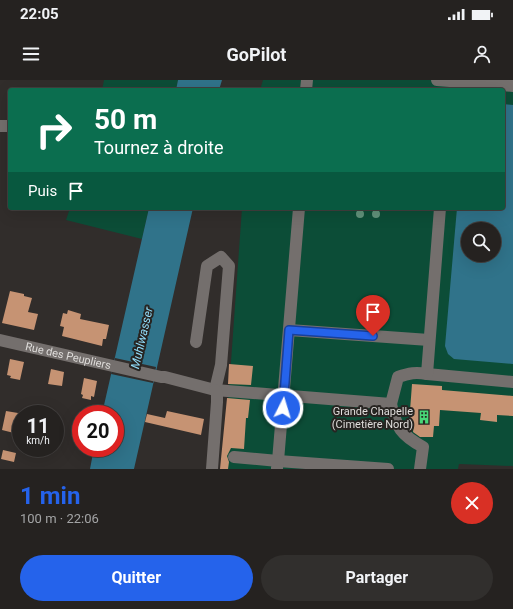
<!DOCTYPE html>
<html lang="fr">
<head>
<meta charset="utf-8">
<style>
  :root { --surface:#252220; --page:#312f2d; --text:#f1f3f6; --muted:#a3a4a5; --line:#423f3e; --accent:#2563eb }
  body { margin:0; font-family:Roboto,sans-serif; background:var(--page); color:var(--text); height:100vh; display:flex; flex-direction:column; font-size:15px; white-space:nowrap }
  * { box-sizing:border-box; margin:0 }
  p { font-size:13px; color:var(--muted) }
  .icon { flex:none; width:22px; height:22px; fill:none; stroke:currentColor; stroke-width:2; stroke-linecap:round; stroke-linejoin:round }
  .map { position:relative; height:389px; overflow:hidden }
  .panel { display:flex; flex-direction:column; background:var(--surface); flex:1 }
  .panel>* { flex:none }
  .banner { position:absolute; left:8px; top:8px; width:497px; height:122px; border-radius:4px; box-shadow:0 4px 16px #0002,0 0 0 1px var(--line); background:#0b6e4f; color:#fff; overflow:hidden }
  .fabs { position:absolute; left:461px; top:142px; display:grid; gap:8px }
  .fabs a { display:grid; place-items:center; width:40px; height:40px; border-radius:50%; background:var(--surface); box-shadow:0 4px 16px #0002,0 0 0 1px var(--line); font-size:20px }
  .speed { position:absolute; left:12px; top:325px; display:flex; gap:8px; font-size:20px; font-weight:700; text-align:center }
  .speed>* { display:grid; place-content:center; width:52px; height:52px; border-radius:50%; background:var(--surface); box-shadow:0 4px 16px #0002,0 0 0 1px var(--line); line-height:1 }
  .speed small { font-size:10px; font-weight:400 }
  .speed .limit { border:6px solid #d22; background:#fff; color:#111 }
  .pin { position:absolute; display:grid; place-items:center; width:34px; height:34px; color:#fff; margin:-41px -17px; border-radius:50% 50% 50% 0; rotate:-45deg; box-shadow:0 0 4px #0007 }
  .pin .icon { rotate:45deg }
  .me { position:absolute; width:44px; margin:-22px; rotate:5deg; stroke-linejoin:round; filter:drop-shadow(0 0 3px #0008) }
  .turn { display:flex; align-items:center; gap:14px; height:84px; padding:0 20px; font-size:18px }
  .turn .icon { width:52px; height:52px; stroke-width:2.5 }
  .turn b { display:block; font-size:28px; line-height:34px }
  .then { display:flex; align-items:center; height:38px; padding:0 20px; background:#0003; gap:8px; font-size:15px }
  .round { display:grid; place-items:center; flex:none; width:42px; height:42px; border-radius:21px; background:var(--page) }
  .head { display:flex; align-items:center; justify-content:space-between; height:68px; padding:0 20px }
  h1 { font-size:24px; font-weight:700; line-height:30px; color:var(--accent) }
  .action { display:flex; gap:8px; margin-top:auto; padding:8px 20px }
  .action a { flex:1; height:46px; border-radius:24px; background:var(--accent); color:#fff; font-size:16px; font-weight:700; line-height:46px; text-align:center }
  .action a+a { background:var(--page); color:var(--text) }
  .status { display:flex; justify-content:space-between; align-items:center; height:28px; padding:0 20px; background:var(--surface); direction:ltr }
  .status svg { height:11px; fill:currentColor }
  header { display:flex; justify-content:space-between; align-items:center; height:52px; padding:0 20px; background:var(--surface); font-size:18px; font-weight:700 }
  .map>svg:first-child { display:block }
  .green { fill:#0c4d37; fill-rule:evenodd }
  .water { fill:#30738a; fill-rule:evenodd }
  .pier { fill:#312d2b }
  .building { fill:#c69373 }
  .lines { fill:none; stroke-linecap:round; stroke-linejoin:round }
  .minor { stroke:#746f6d; stroke-width:12 }
  .tree { fill:#61927b }
  .route-casing { stroke:#184099; stroke-width:10 }
  .route { stroke:#2563eb; stroke-width:7 }
  .labels { text-anchor:middle; stroke-width:4; stroke-linejoin:round; paint-order:stroke }
  .street-label { font-size:11px; fill:#dfdddb; stroke:#272421 }
  .poi-label { font-size:11px; fill:#dfdddb; stroke:#272421; text-anchor:end }
  .water-label { font-size:12px; font-style:italic; fill:#91dcf9; stroke:#272421 }
</style>
</head>
<body>
<div class="status"><b>22:05</b><svg viewBox="0 0 49 12"><path d="M0 12V9h3v3zM5 12V6h3v6zM10 12V3h3v9zM15 12V0h3v12zM26 1h20v11H26zM47 4h2v5h-2z"/></svg></div>
<header><svg class="icon" aria-label="menu" viewBox="0 0 24 24"><path d="M4 6h16M4 12h16M4 18h16"/></svg>GoPilot<svg class="icon" aria-label="person" viewBox="0 0 24 24"><circle cx="12" cy="8" r="4"/><path d="M4 21q1-7 8-7t8 7"/></svg></header>
<div class="map">
<svg width="513" height="389" viewBox="0 0 513 389">
  <rect width="100%" height="100%" fill="#312d2b"/>
  <path class="green" d="M 104,0 L 178,0 L 176,10 L 102,10 Z
    M 263,0 L 513,0 L 513,386 L 459,384 L 458,389 L 221,389 L 229,310 L 242,128 L 503,128 L 503,10 L 260,10 ZM 468,149 L 494,149 L 494,175 L 468,175 Z
    M 70,128 L 149,128 L 142,159 L 66,140 Z"/>
  <path class="water" d="M 178,0 L 222,0 L 219,10 L 176,10 Z
    M 503,24 L 513,25 L 513,284 L 454,279 L 448,274 L 445,266 L 457,128 L 503,128 ZM 468,149 L 494,149 L 494,175 L 468,175 Z
    M 149,128 L 193,128 L 134,389 L 90,389 L 94,368 L 115,368 L 115,334 L 102,334 Z"/>
  <path class="pier" d="M 115,278 L 156,287 L 153,303 L 111,294 Z"/>
  <path class="building" d="M 10,211 L 24,214 L 24,216 L 32,218 L 28,232 L 38,234 L 34,250 L 2,243 Z
    M 68,230 L 81,234 L 80,239 L 109,245 L 106,259 L 103,259 L 102,266 L 62,256 L 64,247 L 60,246 L 63,233 L 67,234 Z
    M 10,279 L 24,282 L 20,300 L 10,298 L 11,296 L 7,295 Z
    M 229,284 L 253,286 L 251,305 L 228,304 Z
    M 51,289 L 64,292 L 62,306 L 48,304 Z
    M 84,298 L 97,301 L 94,317 L 91,316 L 91,320 L 82,318 L 83,315 L 81,314 Z
    M 412,304 L 442,306 L 442,310 L 513,316 L 513,336 L 497,335 L 497,342 L 480,340 L 481,333 L 440,330 L 439,346 L 434,346 L 433,357 L 420,357 L 413,352 L 414,344 L 409,344 Z
    M 227,318 L 250,320 L 248,338 L 246,338 L 244,369 L 231,368 L 227,376 L 229,382 L 228,389 L 220,389 Z
    M 6,331 L 18,333 L 14,353 L 2,350 Z
    M 167,331 L 204,339 L 201,355 L 145,342 L 147,334 L 165,338 Z
    M 3,370 L 16,373 L 14,382 L 1,379 Z"/>
  <g class="lines">
    <g class="minor">
      <path d="M 437,0 L 513,6"/>
      <path d="M 306,10 L 307,0"/>
      <path d="M 0,46 L 10,46"/>
      <path d="M 299,128 L 278,381 L 388,389"/>
      <path d="M 289,250 L 429,260"/>
      <path id="s1" d="M 0,260 L 161,297 L 165,297 L 215,310 L 391,324 C 396,347 401,355 423,367 L 420,389"/>
      <path d="M 196,262 L 207,186 L 221,177 L 229,186 L 221,285 L 215,310"/>
      <path d="M 427,294 L 513,302"/>
      <path d="M 391,324 L 398,297 C 409,293 416,292 427,294 L 440,128"/>
      <path d="M 234,377 L 278,381 L 277,388"/>
      <path d="M 212,389 L 217,322 L 217,314 L 215,310"/>
    </g>
  </g>
  <g class="tree">
    <circle cx="360" cy="134" r="4"/>
    <circle cx="376" cy="134" r="4"/>
  </g>
  <g class="lines">
    <g class="route-casing">
      <path id="route" d="M 283,328 L 289,250 L 373,256"/>
    </g>
    <use href="#route" class="route"/>
  </g>
  <defs>
    <g id="building-bare" transform="scale(1.08)"><path d="M-4-6H4V6H1V3H-1V6H-4ZM-2.5-4.3h1.7v1.8h-1.7ZM.8-4.3h1.7v1.8H.8ZM-2.5-1h1.7V.8h-1.7ZM.8-1h1.7V.8H.8Z" fill="#48d778" stroke="#272421" stroke-width="2.5" paint-order="stroke"/></g>
  </defs>
  <g fill-rule="evenodd">
    <use href="#building-bare" x="424" y="337"/>
  </g>
  <g class="labels">
    <g class="street-label">
      <text dy="4" stroke="none"><textPath href="#s1" startOffset="70">Rue des Peupliers</textPath></text>
    </g>
    <g class="poi-label">
      <text x="413" y="335">Grande Chapelle<tspan x="413" dy="13">(Cimetière Nord)</tspan></text>
    </g>
    <g class="water-label">
      <text transform="translate(142 258) rotate(-77)" y="4">Muhlwasser</text>
    </g>
  </g>
</svg>
<div class="fabs">
<a><svg class="icon" aria-label="search" viewBox="0 0 24 24"><circle cx="10" cy="10" r="6"/><path d="M15 15l6 6"/></svg></a>
</div>
<div class="speed"><div>11<small>km/h</small></div><div class="limit">20</div></div>
<div class="pin" style="left:373px;top:256px;background:#d93025"><svg class="icon" aria-label="arrive" viewBox="0 0 24 24"><path d="M6 21V4h12l-3 4 3 4H6"/></svg></div>
<svg class="me" style="left:283px;top:328px" viewBox="-20 -20 40 40"><circle r="17" fill="#2563eb" stroke="#fff" stroke-width="3"/><path d="M0-11L8 9 0 5-8 9z" fill="#fff"/></svg>
<div class="banner">
<div class="turn"><svg class="icon" aria-label="right" viewBox="0 0 24 24"><path d="M7 20v-9h11M14 6l5 5-5 5"/></svg><div><b>50 m</b>Tournez à droite</div></div>
<div class="then">Puis<svg class="icon" aria-label="arrive" viewBox="0 0 24 24"><path d="M6 21V4h12l-3 4 3 4H6"/></svg></div>
</div>
</div>
<section class="panel">
<div class="head"><div><h1>1 min</h1><p>100 m · 22:06</p></div><a class="round" style="background:#d93025;color:#fff"><svg class="icon" aria-label="close" viewBox="0 0 24 24"><path d="M6 6l12 12M18 6L6 18"/></svg></a></div>
<div class="action"><a>Quitter</a><a>Partager</a></div>
</section>
</body>
</html>
